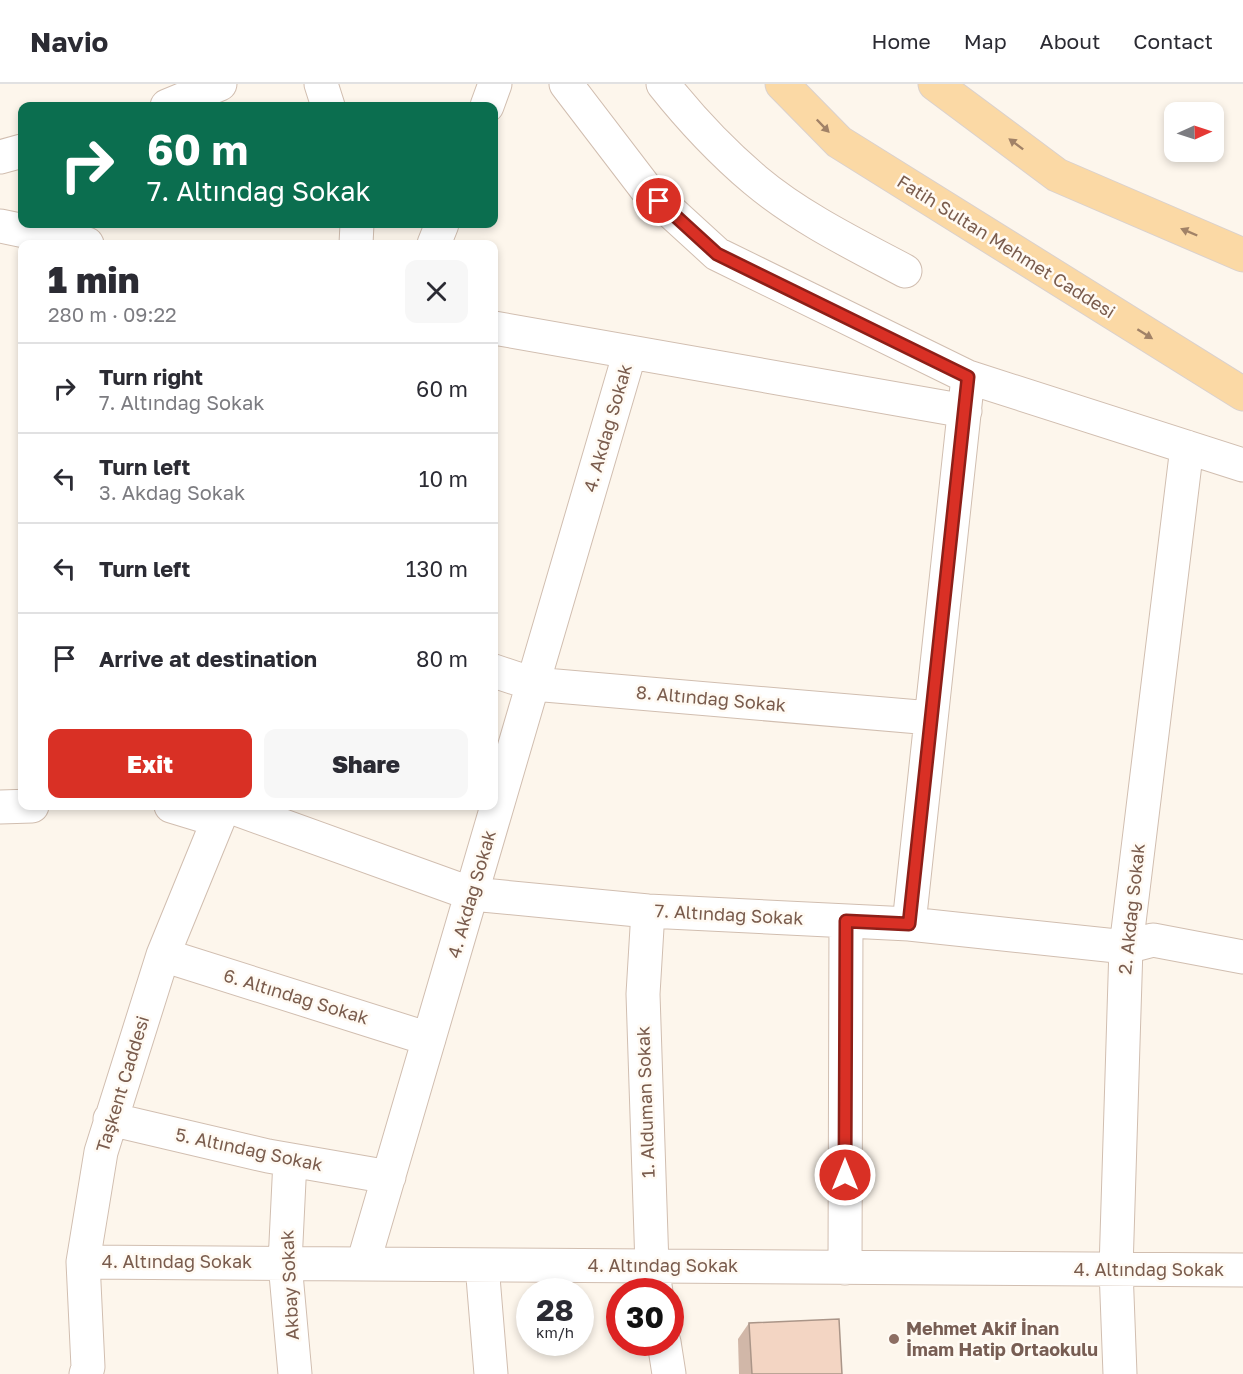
<!DOCTYPE html>
<html lang="en">
<head>
<meta charset="utf-8">
<style>
  :root { --surface:#fff; --page:#f7f7f7; --text:#2b2b33; --muted:#7c7c81; --line:#e1e1e2; --accent:#d93025 }
  body { margin:0; font-family:"Golos Text",sans-serif; background:var(--page); color:var(--text); height:100vh; display:flex; flex-direction:column; font-size:22px; white-space:nowrap }
  * { box-sizing:border-box; margin:0 }
  p { font-size:20px; color:var(--muted) }
  .icon { flex:none; width:33px; height:33px; fill:none; stroke:currentColor; stroke-width:2; stroke-linecap:round; stroke-linejoin:round }
  .map { position:relative; flex:1; overflow:hidden }
  .side { position:absolute; left:18px; top:156px; width:480px; height:570px; display:flex; flex-direction:column; background:var(--surface); border-radius:12px; box-shadow:0 3px 9px #0003 }
  .side>* { flex:none }
  .hud { position:absolute; left:18px; top:18px; width:480px; height:126px; border-radius:12px; box-shadow:0 3px 9px #0003; background:#0b6e4f; color:#fff; overflow:hidden }
  .needle { width:39px; rotate:87deg }
  .tools { position:absolute; left:1164px; top:18px; display:grid; gap:12px }
  .tools a { display:grid; place-items:center; width:60px; height:60px; border-radius:12px; background:var(--surface); box-shadow:0 3px 9px #0003; font-size:30px }
  .speed { position:absolute; left:516px; top:1194px; display:flex; gap:12px; font-size:30px; font-weight:700; text-align:center }
  .speed>* { display:grid; place-content:center; width:78px; height:78px; border-radius:50%; background:var(--surface); box-shadow:0 3px 9px #0003; line-height:1 }
  .speed small { font-size:15px; font-weight:400 }
  .speed .limit { border:9px solid #d22; background:#fff; color:#111 }
  .pin { position:absolute; display:grid; place-items:center; width:51px; height:51px; color:#fff; margin:-26px; border:3px solid #fff; border-radius:50%; box-shadow:0 2px 6px #0007 }
  .me { position:absolute; width:66px; margin:-33px; rotate:0deg; stroke-linejoin:round; filter:drop-shadow(0 0 4px #0008) }
  .turn { display:flex; align-items:center; gap:21px; height:126px; padding:0 30px; font-size:27px }
  .turn .icon { width:78px; height:78px; stroke-width:2.5 }
  .turn b { display:block; font-size:42px; line-height:51px }
  .round { display:grid; place-items:center; flex:none; width:63px; height:63px; border-radius:12px; background:var(--page) }
  .head { display:flex; align-items:center; justify-content:space-between; height:102px; padding:0 30px }
  h1 { font-size:36px; font-weight:800; line-height:45px }
  .action { display:flex; gap:12px; margin-top:auto; padding:12px 30px }
  .action a { flex:1; height:69px; border-radius:12px; background:var(--accent); color:#fff; font-size:24px; font-weight:800; line-height:69px; text-align:center }
  .action a+a { background:var(--page); color:var(--text) }
  ul { padding:0; list-style:none }
  li { display:flex; align-items:center; gap:18px; height:90px; padding:0 30px; border-top:2px solid var(--line) }
  li div { flex:1 }
  li b { display:block; font-size:22px }
  li em { font-style:normal }
  header { display:flex; align-items:center; gap:36px; box-sizing:border-box; height:84px; padding:0 30px; background:var(--surface); border-bottom:2px solid var(--line) }
  header strong { font-size:28px }
  nav { display:flex; gap:33px; margin-inline-start:auto; font-size:21px }
  .map>svg:first-child { display:block }
  .lines { fill:none; stroke-linecap:round; stroke-linejoin:round }
  .minor-casing { stroke:#d1beb0; stroke-width:35 }
  .major-casing { stroke:#dad1cd; stroke-width:35 }
  .minor { stroke:#fff; stroke-width:33 }
  .major { stroke:#fbd9a5; stroke-width:33 }
  .wall { fill:#d1b7a8 }
  .building { fill:#f3d5c3; stroke:#aa9588; stroke-width:1.5 }
  .oneway { fill:#a18267 }
  .route-casing { stroke:#8d1f18; stroke-width:15 }
  .route { stroke:#d93025; stroke-width:10 }
  .education-dot { fill:#8d6e63; stroke:#fffaf3; stroke-width:2 }
  .labels { text-anchor:middle; stroke-width:5; stroke-linejoin:round; paint-order:stroke }
  .street-label { font-size:18px; fill:#7a5c4d; stroke:#fffaf3 }
  .education-label { font-size:18px; font-weight:bold; fill:#785e54; stroke:#fffaf3; text-anchor:start }
</style>
</head>
<body>
<header>
<strong>Navio</strong>
<nav><a>Home</a><a>Map</a><a>About</a><a>Contact</a></nav>
</header>
<div class="map">
<svg width="1243" height="1290" viewBox="0 0 1243 1290">
  <rect width="100%" height="100%" fill="#fdf6ec"/>
  <g class="lines">
    <g class="minor-casing">
      <path id="minor" d="M 321,0 L 328,22
        M 566,0 L 647,106 L 717,170 L 968,293 L 1243,381
        M 663,0 C 690,34 722,68 755,96 C 799,133 854,160 905,187
        M 167,22 L 220,0
        M 487,22 L 495,0
        M 0,73 L 22,67
        M 0,142 L 87,160
        M 356,160 L 357,140
        M 434,160 L 442,140
        M 494,244 L 965,327
        M 494,587 L 533,600 L 931,634
        M 171,722 L 217,736
        M 228,722 L 472,810 L 648,827 L 909,840 L 1126,863 L 1153,856 L 1243,873
        M 0,723 L 32,722
        M 648,827 L 643,910 L 652,1182 L 656,1208
        M 909,840 L 968,293
        M 163,871 L 429,955
        M 110,1035 L 268,1072 L 389,1093
        M 290,1076 L 285,1179 L 295,1290
        M 83,1178 L 1243,1186
        M 363,1180 L 630,268
        M 482,1181 L 491,1290
        M 845,1184 L 846,837
        M 664,1258 L 669,1290
        M 86,1290 L 88,1283 L 83,1178 L 101,1068 L 163,871 L 224,722
        M 1120,1290 L 1116,1185 L 1126,863 L 1187,363"/>
    </g>
    <g class="major-casing">
      <path id="major" d="M 782,0 L 839,58 L 1243,310
        M 935,0 L 1057,91 L 1243,171"/>
    </g>
    <use href="#minor" class="minor"/>
    <use href="#major" class="major"/>
  </g>
  <path class="wall" d="M 749,1239 L 842,1290 L 739,1290 L 738,1255 Z"/>
  <path class="building" d="M 839,1235 L 842,1290 L 752,1290 L 749,1239 Z"/>
  <defs><path id="oneway-solid" d="M-6-.8H1V-3.2L6.5 0L1 3.2V.8H-6Z" transform="scale(1.5)"/></defs>
  <g class="oneway">
    <use href="#oneway-solid" transform="translate(823 42) rotate(46)"/>
    <use href="#oneway-solid" transform="translate(1016 60) rotate(-143)"/>
    <use href="#oneway-solid" transform="translate(1189 148) rotate(-157)"/>
    <use href="#oneway-solid" transform="translate(1145 250) rotate(32)"/>
  </g>
  <g class="lines">
    <g class="route-casing">
      <path id="route" d="M 659,117 L 717,170 L 968,293 L 909,840 L 846,837 L 845,1091"/>
    </g>
    <use href="#route" class="route"/>
  </g>
  <circle class="education-dot" cx="894" cy="1255" r="6"/>
  <g class="labels">
    <g class="street-label">
      <text transform="translate(1006 163) rotate(32)" y="6">Fatih Sultan Mehmet Caddesi</text>
      <text transform="translate(608 344) rotate(-74)" y="6">4. Akdağ Sokak</text>
      <text transform="translate(711 615) rotate(5)" y="6">8. Altındağ Sokak</text>
      <text transform="translate(472 810) rotate(-74)" y="6">4. Akdağ Sokak</text>
      <text transform="translate(1132 825) rotate(-84)" y="6">2. Akdağ Sokak</text>
      <text transform="translate(729 831) rotate(3)" y="6">7. Altındağ Sokak</text>
      <text transform="translate(296 913) rotate(17)" y="6">6. Altındağ Sokak</text>
      <text transform="translate(123 1000) rotate(-73)" y="6">Taşkent Caddesi</text>
      <text transform="translate(646 1018) rotate(-92)" y="6">1. Alduman Sokak</text>
      <text transform="translate(249 1066) rotate(12)" y="6">5. Altındağ Sokak</text>
      <text x="177" y="1184">4. Altındağ Sokak</text>
      <text x="663" y="1188">4. Altındağ Sokak</text>
      <text x="1149" y="1192">4. Altındağ Sokak</text>
      <text transform="translate(290 1201) rotate(-93)" y="6">Akbay Sokak</text>
    </g>
    <g class="education-label">
      <text x="906" y="1251">Mehmet Akif İnan<tspan x="906" dy="21">İmam Hatip Ortaokulu</tspan></text>
    </g>
  </g>
</svg>
<div class="tools">
<a><svg class="needle" viewBox="-14 -14 28 28"><path d="M0-13l5 13h-10z" fill="#e53935"/><path d="M0 13l5-13h-10z" fill="#7c7c81"/></svg></a>
</div>
<div class="speed"><div>28<small>km/h</small></div><div class="limit">30</div></div>
<div class="pin" style="left:659px;top:117px;background:#d93025"><svg class="icon" aria-label="arrive" viewBox="0 0 24 24"><path d="M6 21V4h12l-3 4 3 4H6"/></svg></div>
<svg class="me" style="left:845px;top:1091px" viewBox="-20 -20 40 40"><circle r="17" fill="#d93025" stroke="#fff" stroke-width="3"/><path d="M0-11L8 9 0 5-8 9z" fill="#fff"/></svg>
<div class="hud">
<div class="turn"><svg class="icon" aria-label="right" viewBox="0 0 24 24"><path d="M7 20v-9h11M14 6l5 5-5 5"/></svg><div><b>60 m</b>7. Altındağ Sokak</div></div>
</div>
<section class="side">
<div class="head"><div><h1>1 min</h1><p>280 m · 09:22</p></div><a class="round"><svg class="icon" aria-label="close" viewBox="0 0 24 24"><path d="M6 6l12 12M18 6L6 18"/></svg></a></div>
<ul>
<li><svg class="icon" aria-label="right" viewBox="0 0 24 24"><path d="M7 20v-9h11M14 6l5 5-5 5"/></svg><div><b>Turn right</b><p>7. Altındağ Sokak</p></div><em>60 m</em></li>
<li><svg class="icon" aria-label="left" viewBox="0 0 24 24"><path d="M17 20v-9H6M10 6l-5 5 5 5"/></svg><div><b>Turn left</b><p>3. Akdağ Sokak</p></div><em>10 m</em></li>
<li><svg class="icon" aria-label="left" viewBox="0 0 24 24"><path d="M17 20v-9H6M10 6l-5 5 5 5"/></svg><div><b>Turn left</b></div><em>130 m</em></li>
<li><svg class="icon" aria-label="arrive" viewBox="0 0 24 24"><path d="M6 21V4h12l-3 4 3 4H6"/></svg><div><b>Arrive at destination</b></div><em>80 m</em></li>
</ul>
<div class="action"><a>Exit</a><a>Share</a></div>
</section>
</div>
</body>
</html>
